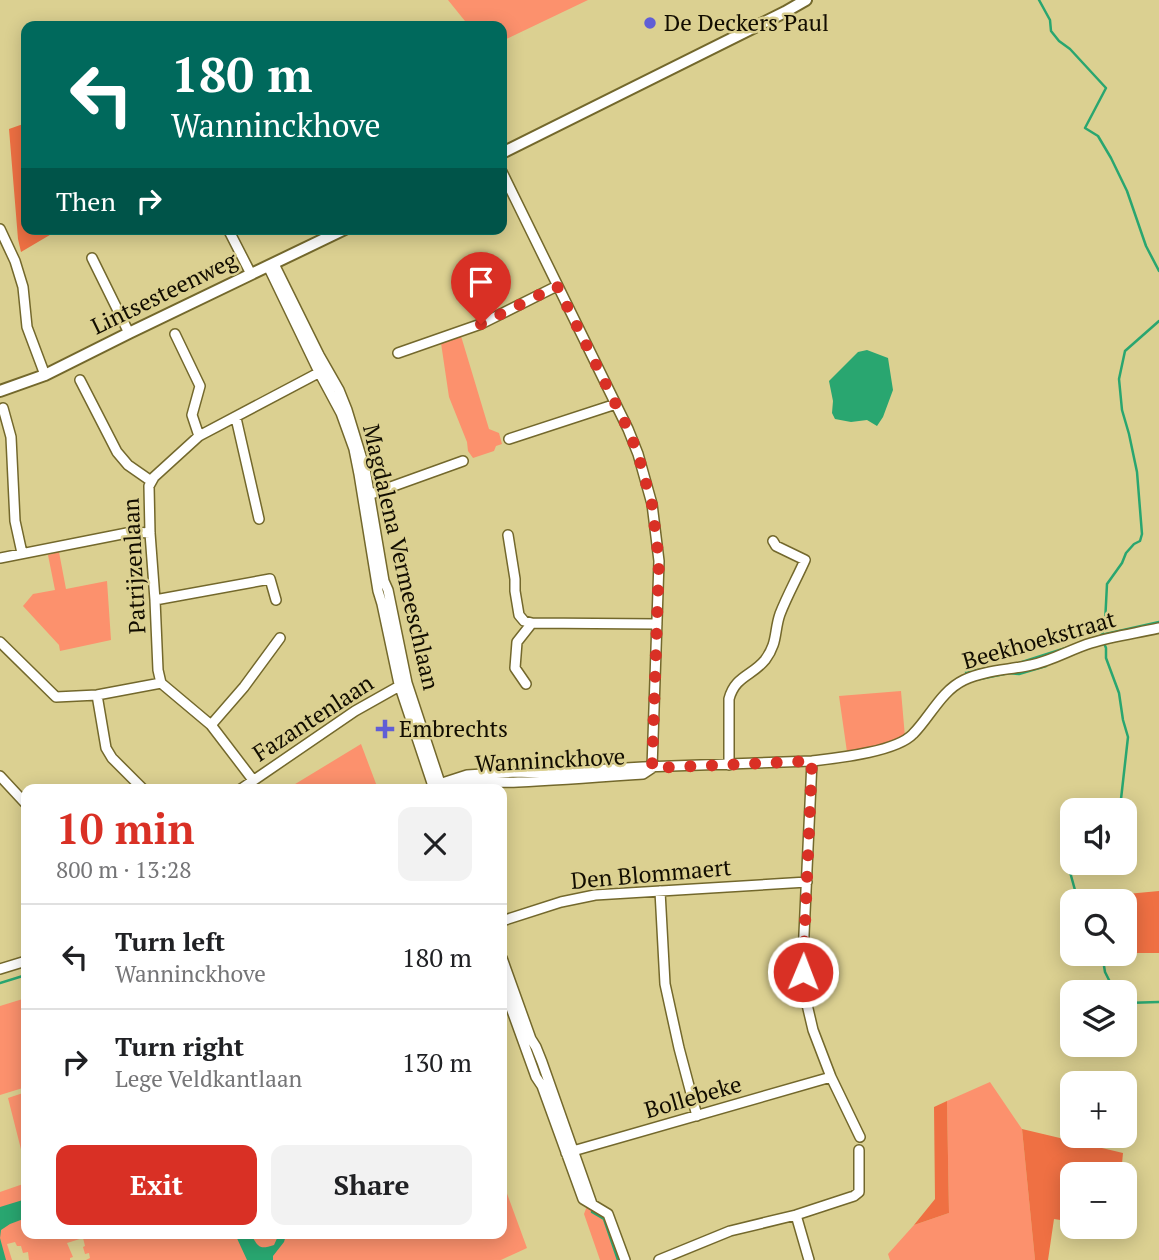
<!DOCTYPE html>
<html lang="en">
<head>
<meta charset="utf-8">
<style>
  :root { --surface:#fff; --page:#f2f2f2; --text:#202124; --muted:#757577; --line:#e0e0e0; --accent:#d93025 }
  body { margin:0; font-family:"PT Serif",serif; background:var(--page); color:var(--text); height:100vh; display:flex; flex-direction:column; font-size:26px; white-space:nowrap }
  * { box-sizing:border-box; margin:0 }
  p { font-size:23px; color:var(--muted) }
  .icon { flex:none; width:38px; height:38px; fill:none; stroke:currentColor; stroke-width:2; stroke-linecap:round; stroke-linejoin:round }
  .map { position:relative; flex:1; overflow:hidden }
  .side { position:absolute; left:21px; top:784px; width:486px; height:455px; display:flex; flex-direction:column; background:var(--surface); border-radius:14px; box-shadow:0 4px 18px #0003 }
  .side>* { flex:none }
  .top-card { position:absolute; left:21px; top:21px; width:486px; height:214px; border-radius:14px; box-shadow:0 4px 18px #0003; background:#00695c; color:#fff; overflow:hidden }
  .buttons { position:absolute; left:1060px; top:798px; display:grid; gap:14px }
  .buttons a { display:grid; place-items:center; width:77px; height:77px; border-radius:14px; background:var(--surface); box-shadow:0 4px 18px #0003; font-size:35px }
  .pin { position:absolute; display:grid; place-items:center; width:60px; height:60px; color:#fff; margin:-72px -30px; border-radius:50% 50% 50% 0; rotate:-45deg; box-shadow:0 0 7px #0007 }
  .pin .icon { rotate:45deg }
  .me { position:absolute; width:77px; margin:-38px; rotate:1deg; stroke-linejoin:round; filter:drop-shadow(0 0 5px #0008) }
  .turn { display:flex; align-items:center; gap:24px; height:147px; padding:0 35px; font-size:32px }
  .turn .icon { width:91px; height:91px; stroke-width:2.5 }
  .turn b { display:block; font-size:49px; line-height:60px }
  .then { display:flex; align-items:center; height:66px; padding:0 35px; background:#0003; gap:14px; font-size:26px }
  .round { display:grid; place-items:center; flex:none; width:74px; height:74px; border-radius:14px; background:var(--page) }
  .head { display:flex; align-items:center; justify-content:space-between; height:119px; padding:0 35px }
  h1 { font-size:42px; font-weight:600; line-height:52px; color:var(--accent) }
  .primary-button { display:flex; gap:14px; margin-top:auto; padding:14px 35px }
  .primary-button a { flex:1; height:80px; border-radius:14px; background:var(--accent); color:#fff; font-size:28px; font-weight:600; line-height:80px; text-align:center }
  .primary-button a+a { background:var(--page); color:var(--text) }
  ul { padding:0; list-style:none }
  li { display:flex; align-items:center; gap:21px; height:105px; padding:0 35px; border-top:2px solid var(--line) }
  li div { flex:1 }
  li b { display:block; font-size:26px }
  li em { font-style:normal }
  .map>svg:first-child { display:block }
  .green { fill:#fc916d }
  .forest { fill:#ef7043 }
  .water { fill:#29a670 }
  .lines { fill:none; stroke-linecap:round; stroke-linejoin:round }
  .stream { stroke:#29a670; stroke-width:2.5 }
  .minor-casing { stroke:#73682c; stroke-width:12 }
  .tertiary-casing { stroke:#73682c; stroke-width:14 }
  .minor { stroke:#fff; stroke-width:9 }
  .tertiary { stroke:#fff; stroke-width:10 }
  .route { stroke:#d93025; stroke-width:12; stroke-dasharray:0 21.6 }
  .poi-dot { fill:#605ed6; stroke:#dbd091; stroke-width:2.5 }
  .labels { text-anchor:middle; stroke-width:5; stroke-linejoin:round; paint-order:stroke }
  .poi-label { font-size:23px; fill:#120d00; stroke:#dbd091; text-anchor:start }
  .street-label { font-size:23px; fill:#120d00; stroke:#dbd091 }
</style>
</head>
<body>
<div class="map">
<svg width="1159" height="1260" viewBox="0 0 1159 1260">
  <rect width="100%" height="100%" fill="#dbd091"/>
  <path class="green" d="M 448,0 L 588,0 L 502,41 L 502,26 L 469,26 Z
    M 461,336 L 489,429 L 499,433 L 502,444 L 496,446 L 494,451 L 473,458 L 468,451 L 467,442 L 449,397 L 441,343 Z
    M 59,552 L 66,589 L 107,581 L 111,640 L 60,651 L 59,645 L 23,606 L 33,594 L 55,590 L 48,555 Z
    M 901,691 L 905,737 L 883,745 L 847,752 L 839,696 Z
    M 361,744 L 378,789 L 287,789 Z
    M 26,998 L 26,1087 L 0,1095 L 0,1006 Z
    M 990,1082 L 1022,1129 L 1035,1260 L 890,1260 L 888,1254 L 914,1225 L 949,1213 L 947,1101 Z
    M 26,1092 L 26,1169 L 8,1098 Z
    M 502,1180 L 527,1248 L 501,1260 L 86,1260 L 90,1258 L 89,1253 L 85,1254 L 83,1247 L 85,1246 L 83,1238 L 67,1243 L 73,1257 L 70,1258 L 70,1260 L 29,1260 L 28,1252 L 23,1253 L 21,1246 L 17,1246 L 15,1242 L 7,1244 L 12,1260 L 0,1260 L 0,1192 L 26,1183 L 26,1234 L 502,1234 Z
    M 587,1206 L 605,1216 L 621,1260 L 600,1260 L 584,1214 Z"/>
  <path class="forest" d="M 26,123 L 26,229 L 60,229 L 21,252 L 18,239 L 9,129 Z
    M 1159,891 L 1159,953 L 1125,953 L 1125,901 L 1074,901 L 1073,899 Z
    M 947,1101 L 949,1213 L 914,1225 L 935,1199 L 934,1107 Z
    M 1022,1129 L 1123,1153 L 1121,1174 L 1073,1174 L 1073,1222 L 1054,1219 L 1048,1260 L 1035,1260 Z"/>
  <path class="water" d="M 867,350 L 888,358 L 893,390 L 883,417 L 877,426 L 867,420 L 851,422 L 835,419 L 832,413 L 833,401 L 829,381 L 858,352 Z
    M 26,1199 L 26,1218 L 10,1224 L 1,1230 L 0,1238 L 6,1260 L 0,1260 L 0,1207 Z
    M 235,1234 L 251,1234 C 258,1247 259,1250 274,1245 L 279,1234 L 286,1235 L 284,1242 L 273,1256 L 273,1260 L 247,1260 Z"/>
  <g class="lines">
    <path class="stream" d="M 1039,0 L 1050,20 L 1051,31 L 1059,41 L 1070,49 L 1106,88 L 1085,128 L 1098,136 L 1111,158 L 1127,191 L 1146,246 L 1159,271
      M 1101,635 L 1159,622
      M 1102,635 L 1105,623 L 1107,584 L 1122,563 L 1126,553 L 1134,544 L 1140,541 L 1142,534 L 1137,472 L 1129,434 L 1122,410 L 1119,379 L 1125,351 L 1159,321
      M 966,672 L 1019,663 L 1072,646
      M 975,680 L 1009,673 L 1019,674 L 1046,666
      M 1094,810 L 1096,804 L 1120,808 L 1128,737 L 1123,720 L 1119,693 L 1106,658 L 1106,648 L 1104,643
      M 1075,863 L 1070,872 L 1078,901
      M 1102,954 L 1105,972 L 1115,992
      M 502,972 L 506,982
      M 0,983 L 26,975
      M 1125,1003 L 1159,1002
      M 534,1061 L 538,1065 L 541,1073
      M 592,1212 L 604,1219 L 618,1260"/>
    <g class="minor-casing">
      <path id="minor" d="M 502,172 L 628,429 L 638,454 L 652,504 L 659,561 L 652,768
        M 0,229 L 15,261 L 23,287 L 27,327 L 45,375
        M 228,229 L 251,274
        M 92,258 L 129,333
        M 274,264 L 319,355 L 339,390 L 347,410 L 365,469 L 384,581 L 388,590 L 407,683 L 442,789
        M 268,266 L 319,372 L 341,413 L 354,449 L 359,474 L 378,591 L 382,604 L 399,684 L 434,789
        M 175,334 L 200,386 L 192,415 L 199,436
        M 398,353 L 481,324 L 557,286
        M 80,380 L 117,452 L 128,465 L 151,481
        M 3,408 L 11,437 L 15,521 L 22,553
        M 236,418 L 259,519
        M 509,439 L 616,404
        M 363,497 L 463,461
        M 508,535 L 515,579 L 515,591 L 519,615 L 524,621 L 532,623 L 657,624
        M 0,558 L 132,532 L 150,533
        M 155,600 L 270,579 L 276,600
        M 0,642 L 56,697 L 97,695 L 161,683
        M 526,684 L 515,668 L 517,642 L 532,623
        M 97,695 L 106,748 L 112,758 L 143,789
        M 211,725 L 244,687 L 280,638
        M 812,761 L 803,956 L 805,996 L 813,1030 L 831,1077 L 860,1137
        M 729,765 L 729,699 C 735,676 752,676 765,660 C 778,643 774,631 780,614 C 787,596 797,578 805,560 L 776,546 L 773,541
        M 0,776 L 26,804
        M 253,780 L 211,725 L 161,683 L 158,670 L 155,600 L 150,533 L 149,486 L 154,477 L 199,436 L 322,371
        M 433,786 L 467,775 L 516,772 L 540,773 L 643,767 L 812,761 C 837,758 896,752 913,734 C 930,717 941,691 964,680 C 985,670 1009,670 1031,665 C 1052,661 1071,649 1091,643 C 1113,636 1137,633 1159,628
        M 241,789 L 355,711 L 403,684
        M 448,789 C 473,780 492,783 518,782 C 560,780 601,777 643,774 L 652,768
        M 660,891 L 665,984 L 679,1048 L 697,1116
        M 502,921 L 561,902 L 595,895 L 807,882
        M 502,958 L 531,1039 L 536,1047 L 542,1062 L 592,1204
        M 0,969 L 26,961
        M 502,983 L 536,1077 L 542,1086 L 583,1199 L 608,1214 L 625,1260
        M 566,1153 L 831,1077
        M 796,1215 L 809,1260
        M 659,1260 L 730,1231 L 796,1215 L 854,1196 L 859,1192 L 859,1150"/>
    </g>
    <g class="tertiary-casing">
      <path id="tertiary" d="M 502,153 L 785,12 L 806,0
        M 0,391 L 45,375 L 129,333 L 345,229"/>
    </g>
    <use href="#minor" class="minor"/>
    <use href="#tertiary" class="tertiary"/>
  </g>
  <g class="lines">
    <path class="route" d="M 481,324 L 557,286 L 628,429 L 638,454 L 652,505 L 659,561 L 652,768 L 812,761 L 803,972"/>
  </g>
  <g class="poi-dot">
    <circle cx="650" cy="23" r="7"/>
    <path d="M381.5 718.5h7v7h7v7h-7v7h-7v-7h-7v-7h7z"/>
  </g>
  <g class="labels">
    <g class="poi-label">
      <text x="664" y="31">De Deckers Paul</text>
      <text x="399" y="737">Embrechts</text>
    </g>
    <g class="street-label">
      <text transform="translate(164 293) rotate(-26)" y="8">Lintsesteenweg</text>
      <text transform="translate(401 557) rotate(77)" y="8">Magdalena Vermeeschlaan</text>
      <text transform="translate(134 566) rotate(-93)" y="8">Patrijzenlaan</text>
      <text transform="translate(1039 640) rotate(-16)" y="8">Beekhoekstraat</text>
      <text transform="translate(313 718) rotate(-33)" y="8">Fazantenlaan</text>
      <text transform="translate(550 760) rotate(-3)" y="8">Wanninckhove</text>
      <text transform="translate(651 874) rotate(-5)" y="8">Den Blommaert</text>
      <text transform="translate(693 1097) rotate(-16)" y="8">Bollebeke</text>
    </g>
  </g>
</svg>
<div class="buttons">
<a><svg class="icon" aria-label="sound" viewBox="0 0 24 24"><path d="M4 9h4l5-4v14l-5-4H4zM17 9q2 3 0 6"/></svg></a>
<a><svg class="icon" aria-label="search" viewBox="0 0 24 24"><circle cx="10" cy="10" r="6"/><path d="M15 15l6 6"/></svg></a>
<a><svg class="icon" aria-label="layers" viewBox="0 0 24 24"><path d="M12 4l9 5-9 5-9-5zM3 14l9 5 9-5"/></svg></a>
<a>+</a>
<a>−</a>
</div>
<div class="pin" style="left:481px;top:324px;background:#d93025"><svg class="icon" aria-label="arrive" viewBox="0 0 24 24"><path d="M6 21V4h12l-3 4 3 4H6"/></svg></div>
<svg class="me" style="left:803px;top:972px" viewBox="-20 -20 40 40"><circle r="17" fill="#d93025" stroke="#fff" stroke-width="3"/><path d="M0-11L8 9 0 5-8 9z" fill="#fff"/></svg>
<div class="top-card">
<div class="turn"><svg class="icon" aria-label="left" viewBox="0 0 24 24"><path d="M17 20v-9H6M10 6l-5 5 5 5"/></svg><div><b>180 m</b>Wanninckhove</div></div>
<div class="then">Then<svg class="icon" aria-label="right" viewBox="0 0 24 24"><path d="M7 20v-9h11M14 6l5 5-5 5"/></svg></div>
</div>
<section class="side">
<div class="head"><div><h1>10 min</h1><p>800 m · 13:28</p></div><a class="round"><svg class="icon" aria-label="close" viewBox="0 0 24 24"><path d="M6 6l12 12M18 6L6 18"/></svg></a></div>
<ul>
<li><svg class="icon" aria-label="left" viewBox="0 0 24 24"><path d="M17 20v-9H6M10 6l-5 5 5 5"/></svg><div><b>Turn left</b><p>Wanninckhove</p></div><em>180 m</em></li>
<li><svg class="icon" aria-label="right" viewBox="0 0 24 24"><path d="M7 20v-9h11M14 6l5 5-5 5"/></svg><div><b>Turn right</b><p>Lege Veldkantlaan</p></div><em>130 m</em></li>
</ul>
<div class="primary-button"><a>Exit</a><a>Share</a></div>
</section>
</div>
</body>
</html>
